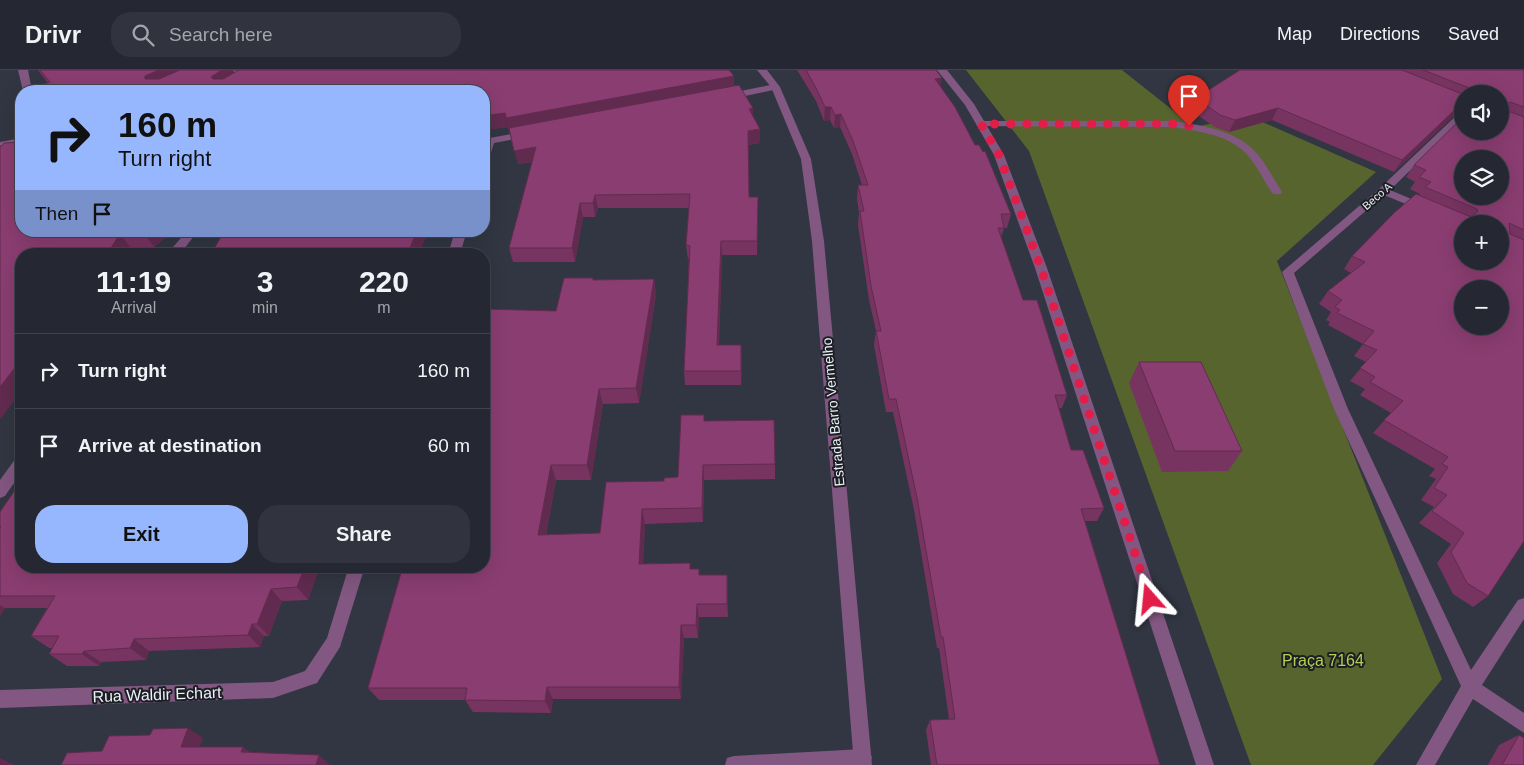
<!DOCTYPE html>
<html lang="en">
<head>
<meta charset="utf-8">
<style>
  :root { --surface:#252832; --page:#31343e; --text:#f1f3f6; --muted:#a3a6ac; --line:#42444d; --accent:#96b6fd }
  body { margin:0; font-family:Arial,sans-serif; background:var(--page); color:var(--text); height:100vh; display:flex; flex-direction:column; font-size:19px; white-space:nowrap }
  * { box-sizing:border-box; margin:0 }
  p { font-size:16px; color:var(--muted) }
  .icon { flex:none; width:28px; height:28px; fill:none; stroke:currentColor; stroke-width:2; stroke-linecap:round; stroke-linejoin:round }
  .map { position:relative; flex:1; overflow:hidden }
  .drawer { position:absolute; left:15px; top:178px; width:475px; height:325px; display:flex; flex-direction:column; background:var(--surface); border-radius:20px; box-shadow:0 5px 20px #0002,0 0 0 1px var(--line) }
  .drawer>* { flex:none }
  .hud { position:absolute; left:15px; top:15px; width:475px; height:152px; border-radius:20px; box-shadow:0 5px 20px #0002,0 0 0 1px var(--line); background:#96b6fd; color:#111; overflow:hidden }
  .tools { position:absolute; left:1454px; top:15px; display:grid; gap:10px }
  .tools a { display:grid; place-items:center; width:55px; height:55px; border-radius:50%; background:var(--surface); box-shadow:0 5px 20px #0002,0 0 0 1px var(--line); font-size:25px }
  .pin { position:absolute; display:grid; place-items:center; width:42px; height:42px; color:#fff; margin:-51px -21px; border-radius:50% 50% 50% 0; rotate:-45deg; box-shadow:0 0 5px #0007 }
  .pin .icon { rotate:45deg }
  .me { position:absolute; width:55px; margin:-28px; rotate:342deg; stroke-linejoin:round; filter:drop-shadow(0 0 4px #0008) }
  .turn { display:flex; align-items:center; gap:18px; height:105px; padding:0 20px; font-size:22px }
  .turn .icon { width:65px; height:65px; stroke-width:2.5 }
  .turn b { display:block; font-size:35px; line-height:42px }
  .then { display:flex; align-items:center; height:48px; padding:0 20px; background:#0003; gap:10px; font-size:19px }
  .eta { display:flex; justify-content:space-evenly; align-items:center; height:85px; text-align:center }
  .eta b { font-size:30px; font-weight:700; line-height:35px }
  .primary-button { display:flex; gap:10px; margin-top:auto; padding:10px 20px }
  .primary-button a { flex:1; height:58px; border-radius:20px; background:var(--accent); color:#111; font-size:20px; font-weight:700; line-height:58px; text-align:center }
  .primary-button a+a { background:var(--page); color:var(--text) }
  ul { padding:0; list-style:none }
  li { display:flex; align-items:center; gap:15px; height:75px; padding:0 20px; border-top:1px solid var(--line) }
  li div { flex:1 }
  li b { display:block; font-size:19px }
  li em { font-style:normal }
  header { display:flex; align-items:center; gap:30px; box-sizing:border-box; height:70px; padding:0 25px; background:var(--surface); border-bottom:1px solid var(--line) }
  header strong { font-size:24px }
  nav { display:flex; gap:28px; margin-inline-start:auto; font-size:18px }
  .search { width:350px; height:45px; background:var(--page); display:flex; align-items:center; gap:12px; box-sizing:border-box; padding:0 18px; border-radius:20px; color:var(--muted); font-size:19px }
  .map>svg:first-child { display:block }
  .green { fill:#58642d }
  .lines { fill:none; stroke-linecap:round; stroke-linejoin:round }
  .service { fill:#825781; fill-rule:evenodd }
  .minor { fill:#825781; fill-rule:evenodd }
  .tertiary { fill:#825781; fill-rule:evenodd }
  .wall { fill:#773461 }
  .shaded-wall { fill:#612b4f }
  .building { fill:#8a3d71; stroke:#612b4f; fill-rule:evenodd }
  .route { stroke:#e11d48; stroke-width:9; stroke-dasharray:0 16.2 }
  .labels { text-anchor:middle; stroke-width:4; stroke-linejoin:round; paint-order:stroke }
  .far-street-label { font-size:11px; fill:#ecf0f7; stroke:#1b1e23 }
  .street-label { font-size:14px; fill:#ecf0f7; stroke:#1b1e23 }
  .near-park-label { font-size:16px; fill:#b5cf52; stroke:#1b1e23 }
  .near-street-label { font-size:16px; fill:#ecf0f7; stroke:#1b1e23 }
</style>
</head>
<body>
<header>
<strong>Drivr</strong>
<div class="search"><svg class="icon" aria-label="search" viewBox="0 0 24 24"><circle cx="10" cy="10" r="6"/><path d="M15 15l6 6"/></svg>Search here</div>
<nav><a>Map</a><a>Directions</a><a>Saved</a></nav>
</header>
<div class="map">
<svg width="1524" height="695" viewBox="0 0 1524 695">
  <rect width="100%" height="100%" fill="#313642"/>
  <path class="green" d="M 966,0 L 1122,0 L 1194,57 L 1249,46 L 1376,102 L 1277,191 L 1442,609 L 1373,695 L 1251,695 L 1029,81 Z"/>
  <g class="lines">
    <path class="service" d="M 18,0 L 28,0 L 32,21 L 23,21 Z
      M 230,0 L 245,1 L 249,10 L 230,21 L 220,21 L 239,9 L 238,5 Z
      M 981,51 L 1174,51 C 1198,55 1228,59 1248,75 C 1263,86 1272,107 1282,122 L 1281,124 L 1273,124 C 1263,110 1255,90 1241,79 C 1223,64 1196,61 1174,57 L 978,56 L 976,54 Z
      M 863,679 L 870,681 L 872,688 L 868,695 L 725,695 L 727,688 L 734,686 Z"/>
    <path class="minor" d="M 937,0 L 947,0 L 974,34 L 1004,85 L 1047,198 L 1214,695 L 1196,695 L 1035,198 L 994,85 L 965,35 Z
      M 775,14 L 780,17 L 778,19 L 726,30 L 721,27 L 726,24 Z
      M 1462,42 L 1462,50 L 1390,120 L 1428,136 L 1429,138 L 1428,140 L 1420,140 L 1384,125 L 1294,203 L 1348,339 L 1471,600 L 1518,530 L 1524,528 L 1524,549 L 1482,615 L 1524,643 L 1524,663 L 1473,629 L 1435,695 L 1416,695 L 1461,616 L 1334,339 L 1282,202 L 1379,119 L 1459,43 Z
      M 528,61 L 533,64 L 531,66 L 494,73 L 489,89 L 484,92 L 484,69 Z
      M 187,161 L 198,161 L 180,184 L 167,184 Z
      M 455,161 L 467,161 L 460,184 L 448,184 Z
      M 21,386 L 21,403 L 5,426 L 0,428 L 0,410 L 16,388 Z
      M 349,496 L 365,496 L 340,577 L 317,613 L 311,615 L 273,628 L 0,638 L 0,620 L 273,612 L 305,601 L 327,568 Z"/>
    <path class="tertiary" d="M 757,0 L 767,0 L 780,17 L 811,89 L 824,171 L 872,695 L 854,695 L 812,171 L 801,89 L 771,17 Z
      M 21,68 L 21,74 L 0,78 L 0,72 Z"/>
  </g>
  <path class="wall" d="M 38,0 L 233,0 L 235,3 L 734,6 L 734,16 L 760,59 L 760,73 L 748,75 L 749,127 L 758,141 L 757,185 L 722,185 L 719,275 L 742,288 L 741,315 L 685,315 L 684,301 L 689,189 L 688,189 L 686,175 L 689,138 L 598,138 L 595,147 L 583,147 L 575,192 L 513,192 L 509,178 L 532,92 L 518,94 L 508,57 L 484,60 L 484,21 L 45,21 L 41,15 L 48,13 Z
    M 797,0 L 936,0 L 941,17 L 1011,144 L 1007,158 L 1004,158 L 1001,168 L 1023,230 L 1067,325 L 1062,338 L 1059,338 L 1071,380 L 1104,438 L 1097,451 L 1085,451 L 1160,695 L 931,695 L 926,660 L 930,650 L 949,649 L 939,578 L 937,578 L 914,440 L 893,342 L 886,342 L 874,275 L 876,261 L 869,230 L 858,155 L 859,142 L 857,129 L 858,115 L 862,115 L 852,84 L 840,57 L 834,58 L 830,50 L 824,51 L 816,31 Z
    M 1240,0 L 1524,0 L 1524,471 L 1488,526 L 1473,537 L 1453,524 L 1437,493 L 1451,474 L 1419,453 L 1434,437 L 1421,430 L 1436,409 L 1429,406 L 1435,399 L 1373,363 L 1391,343 L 1360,325 L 1365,319 L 1350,311 L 1366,292 L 1354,286 L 1363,274 L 1328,255 L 1330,252 L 1326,250 L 1331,242 L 1319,234 L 1328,221 L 1351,203 L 1344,199 L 1352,186 L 1420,124 L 1410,119 L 1415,112 L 1406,107 L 1414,95 L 1500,24 L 1462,24 L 1462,41 L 1461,40 L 1458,42 L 1394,102 L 1272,50 L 1229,62 L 1215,57 L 1191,41 L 1196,28 Z
    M 21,72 L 174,161 L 154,177 L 21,184 L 21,321 L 0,349 Z
    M 428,161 L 419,184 L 211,184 L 227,167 Z
    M 654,209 L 656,225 L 639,333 L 603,334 L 591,410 L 556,410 L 546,465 L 600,463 L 664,411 L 678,407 L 705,351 L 775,394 L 775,409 L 704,410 L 703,452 L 645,454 L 643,494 L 690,493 L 690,499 L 700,505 L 727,505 L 728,518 L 728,547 L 699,547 L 698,568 L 684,568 L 681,629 L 553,629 L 551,643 L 473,642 L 465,630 L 379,630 L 368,618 L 484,496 L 484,239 L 556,241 L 594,210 Z
    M 1139,292 L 1242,381 L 1228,401 L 1162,402 L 1129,313 Z
    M 0,442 L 320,496 L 308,530 L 282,531 L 269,566 L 264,566 L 260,577 L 149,581 L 146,590 L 101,592 L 99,596 L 67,596 L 49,584 L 53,578 L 49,578 L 31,566 L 47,538 L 5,538 L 0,546 Z
    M 1519,665 L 1524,695 L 1488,695 L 1499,675 Z"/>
  <path class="shaded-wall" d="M 159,0 L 197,0 L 153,21 L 145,9 L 145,6 Z
    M 222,0 L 233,0 L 236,6 L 218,21 L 211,7 Z
    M 734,6 L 734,20 L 510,62 L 508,57 L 484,60 L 484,46 Z
    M 942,8 L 940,21 L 935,9 Z
    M 1462,33 L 1462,39 L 1461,40 L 1458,42 L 1394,102 L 1402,90 Z
    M 825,37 L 831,37 L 830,50 L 824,51 Z
    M 753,38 L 753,52 L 749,39 Z
    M 1278,38 L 1272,50 L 1229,62 L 1235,50 Z
    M 841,44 L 840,57 L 834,58 L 835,45 Z
    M 760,59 L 760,73 L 748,75 L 748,61 Z
    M 536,77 L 539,90 L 518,94 L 514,81 Z
    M 595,125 L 598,138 L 595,147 L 593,133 Z
    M 580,133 L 583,147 L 575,192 L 572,178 Z
    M 147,161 L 174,161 L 154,177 L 144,163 Z
    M 417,161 L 428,161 L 419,184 L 411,184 L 409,180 Z
    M 120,164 L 131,178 L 127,184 L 107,184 Z
    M 721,171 L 722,185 L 718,289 L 717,275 Z
    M 654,209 L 656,225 L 639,333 L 636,318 Z
    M 741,275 L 742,288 L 741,315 Z
    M 21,290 L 21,321 L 0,349 L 0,317 Z
    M 599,319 L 603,334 L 591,410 L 587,395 Z
    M 551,395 L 556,410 L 543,479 L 538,465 Z
    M 703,395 L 704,410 L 703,452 L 702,438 Z
    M 642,439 L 645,454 L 642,508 L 639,494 Z
    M 305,496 L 320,496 L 308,530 L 297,517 Z
    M 727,505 L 728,518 L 728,547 L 727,534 Z
    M 271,519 L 282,531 L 269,566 L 257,554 Z
    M 697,534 L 699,547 L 698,568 L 696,555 Z
    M 0,535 L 5,538 L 0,546 Z
    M 252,554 L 264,566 L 260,577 L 248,565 Z
    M 681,555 L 684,568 L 681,629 L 679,617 Z
    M 134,569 L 149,581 L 146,590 L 130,578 Z
    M 84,581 L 101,592 L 99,596 L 82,584 Z
    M 547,617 L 553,629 L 551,643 L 545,631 Z
    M 188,658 L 203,668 L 196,686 L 181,677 Z
    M 243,677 L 257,687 L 241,682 Z
    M 319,685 L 330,695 L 316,695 Z
    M 0,688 L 14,695 L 0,695 Z"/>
  <path class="building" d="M 40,0 L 159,0 L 145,6 L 145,9 L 159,9 L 180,0 L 222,0 L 211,7 L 213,9 L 223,9 L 239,0 L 729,0 L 734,6 L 506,48 L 505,43 L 484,46 L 484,21 L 46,21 L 41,15 L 50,12 Z
    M 806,0 L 936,0 L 942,8 L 935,9 L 955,37 L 975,75 L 979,75 L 983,82 L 985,81 L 1011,144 L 1001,144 L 1004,158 L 998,158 L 1023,230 L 1037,230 L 1067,325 L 1055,325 L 1071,380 L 1083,380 L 1104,438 L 1081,439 L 1160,695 L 937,695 L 930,650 L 955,649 L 943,567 L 941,567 L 917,428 L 896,329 L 889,329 L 876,261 L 881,261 L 871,216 L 860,141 L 864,141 L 858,115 L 868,115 L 853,71 L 841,44 L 835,45 L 831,37 L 825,37 L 816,18 Z
    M 1240,0 L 1402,0 L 1462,24 L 1462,33 L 1402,90 L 1278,38 L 1235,50 L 1220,45 L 1196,28 Z
    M 1423,0 L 1524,0 L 1524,37 L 1510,32 L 1507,34 L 1508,41 L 1524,47 L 1524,160 L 1509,153 L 1510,164 L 1524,170 L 1524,471 L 1488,526 L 1467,513 L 1451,482 L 1464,463 L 1432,441 L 1447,425 L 1434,418 L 1448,397 L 1442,394 L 1448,387 L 1384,350 L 1403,331 L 1370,312 L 1375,307 L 1360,298 L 1377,280 L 1363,274 L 1374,261 L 1337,243 L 1340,240 L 1335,237 L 1342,230 L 1328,221 L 1365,192 L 1352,186 L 1394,143 L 1416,124 L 1471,147 L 1478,141 L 1477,139 L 1425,117 L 1431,112 L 1419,107 L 1426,100 L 1414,95 L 1462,48 L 1462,61 L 1500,61 L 1500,24 L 1472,24 L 1472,19 ZM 1462,89 L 1500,89 L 1500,126 L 1462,126 ZM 1462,154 L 1500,154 L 1500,191 L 1462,191 ZM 1462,219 L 1500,219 L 1500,256 L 1462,256 Z
    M 739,15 L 753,38 L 749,39 L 760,59 L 748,61 L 749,127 L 758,127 L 757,171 L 721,171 L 717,275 L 741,275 L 741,301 L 684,301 L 690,176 L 686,175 L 690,124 L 595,125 L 593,133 L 580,133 L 572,178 L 509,178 L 536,77 L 514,81 L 509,58 Z
    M 21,72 L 21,161 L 147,161 L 144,163 L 120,164 L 107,184 L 21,184 L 21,290 L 0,317 L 0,76 L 2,76 L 4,73 Z
    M 230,161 L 417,161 L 409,180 L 390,180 L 388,184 L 211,184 L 221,167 L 227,167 Z
    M 564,208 L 593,208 L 593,210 L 654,209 L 636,318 L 599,319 L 587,395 L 551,395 L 538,465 L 600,463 L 606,412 L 664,411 L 664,408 L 678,407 L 681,345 L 704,345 L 704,351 L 774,350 L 775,394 L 703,395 L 702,438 L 642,439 L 639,494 L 690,493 L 690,499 L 699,499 L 699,505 L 727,505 L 727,534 L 697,534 L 696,555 L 681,555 L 679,617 L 547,617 L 545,631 L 465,630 L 467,618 L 368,618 L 403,496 L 484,496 L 484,296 L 485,291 L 484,291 L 484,239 L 556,241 Z
    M 1139,292 L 1201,292 L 1242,381 L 1175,381 Z
    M 21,411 L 21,496 L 305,496 L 297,517 L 271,519 L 257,554 L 252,554 L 248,565 L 134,569 L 130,578 L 84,581 L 82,584 L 49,584 L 59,566 L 31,566 L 55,526 L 0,526 L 0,458 L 1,457 L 0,457 L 0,442 Z
    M 188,658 L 181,677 L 243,677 L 241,682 L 319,685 L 316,695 L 61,695 L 67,683 L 102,681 L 109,666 L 150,665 L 153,659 Z
    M 1519,665 L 1524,668 L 1524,695 L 1502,695 Z"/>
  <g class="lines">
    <path class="route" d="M 1150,529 L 1041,198 L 999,85 L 981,54 L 1174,54 L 1189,56"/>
  </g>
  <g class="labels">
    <g class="far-street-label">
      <text transform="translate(1377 126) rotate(-41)" y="4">Beco A</text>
    </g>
    <g class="street-label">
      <text transform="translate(833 342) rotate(-95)" y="5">Estrada Barro Vermelho</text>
    </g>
    <g class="near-park-label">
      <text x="1323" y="596">Praça 7164</text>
    </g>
    <g class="near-street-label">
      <text transform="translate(157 624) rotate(-2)" y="6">Rua Waldir Echart</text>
    </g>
  </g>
</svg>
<div class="tools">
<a><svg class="icon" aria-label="sound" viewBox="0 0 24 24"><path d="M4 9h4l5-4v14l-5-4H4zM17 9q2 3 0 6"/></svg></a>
<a><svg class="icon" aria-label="layers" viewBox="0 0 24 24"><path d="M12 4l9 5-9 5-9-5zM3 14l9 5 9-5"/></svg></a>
<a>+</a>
<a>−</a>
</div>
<div class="pin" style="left:1189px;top:56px;background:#d93025"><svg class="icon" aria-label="arrive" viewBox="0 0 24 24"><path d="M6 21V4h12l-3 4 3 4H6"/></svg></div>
<svg class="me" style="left:1150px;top:529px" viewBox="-20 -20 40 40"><path d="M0-17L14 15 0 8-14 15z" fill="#e11d48" stroke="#fff" stroke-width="4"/></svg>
<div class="hud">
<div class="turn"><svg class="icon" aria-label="right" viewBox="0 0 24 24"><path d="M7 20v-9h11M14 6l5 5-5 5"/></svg><div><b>160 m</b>Turn right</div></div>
<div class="then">Then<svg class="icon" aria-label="arrive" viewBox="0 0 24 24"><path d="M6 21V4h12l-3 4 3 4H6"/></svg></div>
</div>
<section class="drawer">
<div class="eta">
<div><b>11:19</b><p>Arrival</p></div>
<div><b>3</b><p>min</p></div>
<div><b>220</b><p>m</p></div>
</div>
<ul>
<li><svg class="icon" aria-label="right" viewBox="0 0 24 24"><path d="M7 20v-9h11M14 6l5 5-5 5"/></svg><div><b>Turn right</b></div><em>160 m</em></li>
<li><svg class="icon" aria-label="arrive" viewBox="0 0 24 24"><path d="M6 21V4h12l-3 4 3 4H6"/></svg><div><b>Arrive at destination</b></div><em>60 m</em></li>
</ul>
<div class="primary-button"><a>Exit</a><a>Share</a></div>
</section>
</div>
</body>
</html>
